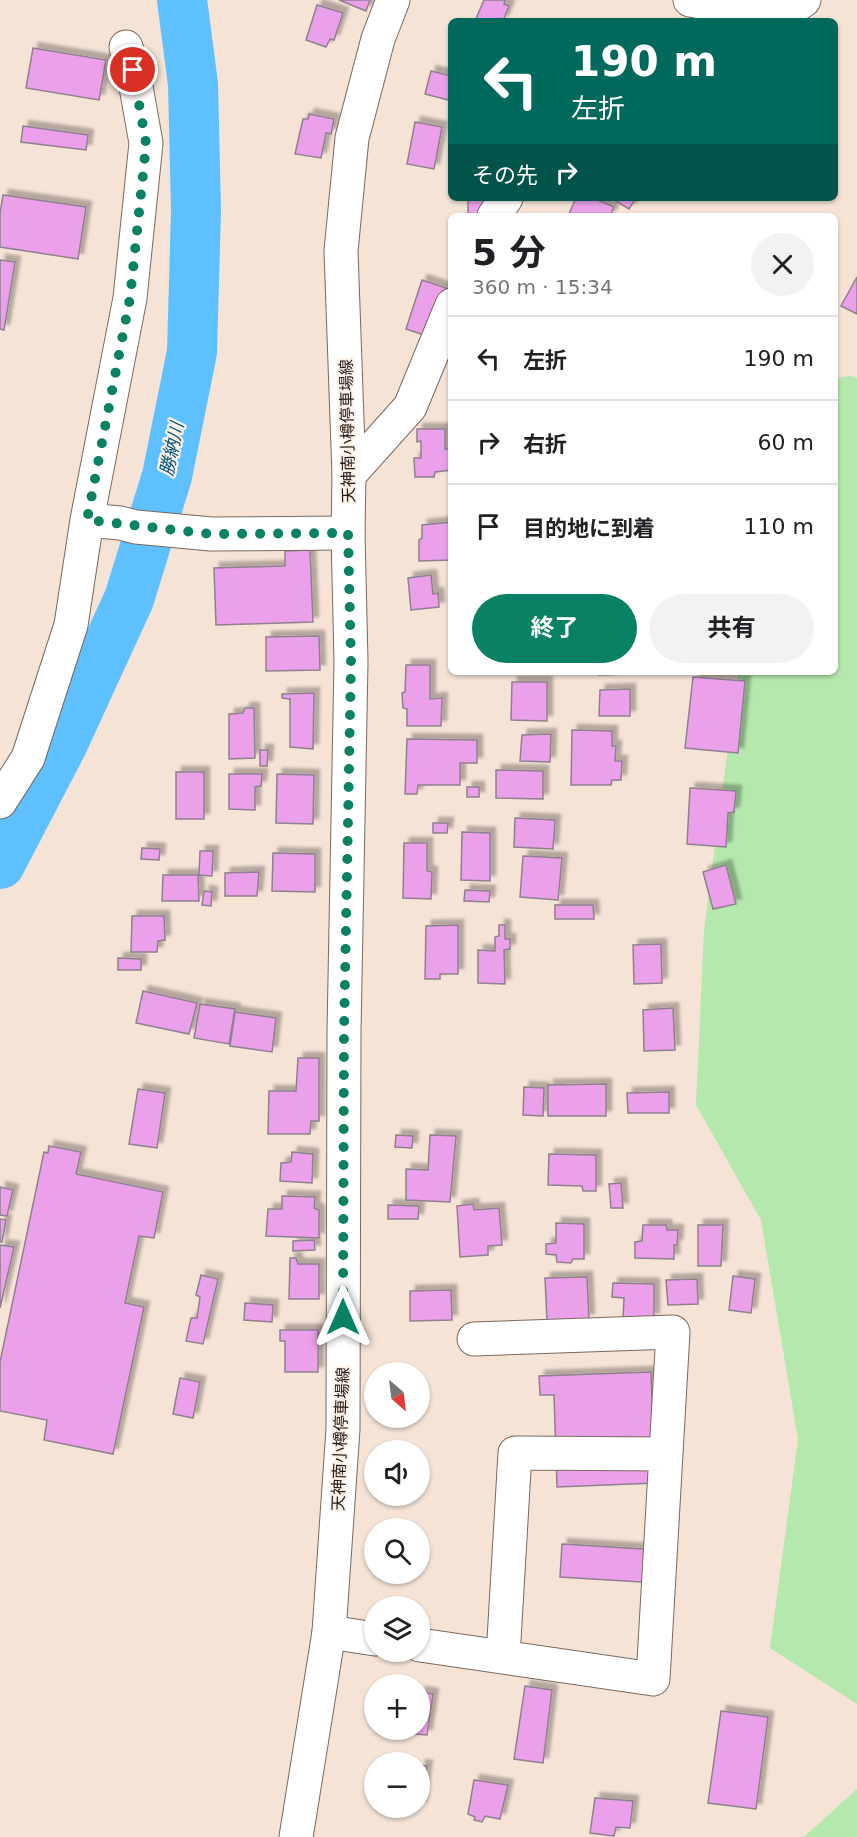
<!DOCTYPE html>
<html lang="ja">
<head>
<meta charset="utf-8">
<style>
  :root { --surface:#fff; --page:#f2f2f2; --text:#202124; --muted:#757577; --line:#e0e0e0; --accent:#088262 }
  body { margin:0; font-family:"DejaVu Sans","Noto Sans JP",sans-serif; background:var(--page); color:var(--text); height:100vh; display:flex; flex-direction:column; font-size:22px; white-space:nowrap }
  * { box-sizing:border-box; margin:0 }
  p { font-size:20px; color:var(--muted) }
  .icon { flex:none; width:33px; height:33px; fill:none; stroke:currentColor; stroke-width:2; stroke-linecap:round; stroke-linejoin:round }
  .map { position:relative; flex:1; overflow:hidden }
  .details { position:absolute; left:448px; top:213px; width:390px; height:462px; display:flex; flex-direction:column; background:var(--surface); border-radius:9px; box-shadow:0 2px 4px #0004 }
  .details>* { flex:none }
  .top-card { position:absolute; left:448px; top:18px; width:390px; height:183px; border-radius:9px; box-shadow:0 2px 4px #0004; background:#00695c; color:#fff; overflow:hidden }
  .needle { width:39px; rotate:152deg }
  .tools { position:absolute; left:364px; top:1362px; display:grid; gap:12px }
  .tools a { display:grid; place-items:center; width:66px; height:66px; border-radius:50%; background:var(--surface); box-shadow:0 2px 4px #0004; font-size:30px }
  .pin { position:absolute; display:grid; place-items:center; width:51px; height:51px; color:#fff; margin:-26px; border:3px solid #fff; border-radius:50%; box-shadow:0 2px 6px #0007 }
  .me { position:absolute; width:66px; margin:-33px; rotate:0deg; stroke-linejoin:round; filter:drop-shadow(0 0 4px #0008) }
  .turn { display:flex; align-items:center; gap:21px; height:126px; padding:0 24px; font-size:27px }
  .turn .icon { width:78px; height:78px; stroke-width:2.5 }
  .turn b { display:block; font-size:42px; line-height:51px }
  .then { display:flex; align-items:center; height:57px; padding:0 24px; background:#0003; gap:12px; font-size:22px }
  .round { display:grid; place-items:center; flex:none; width:63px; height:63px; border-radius:32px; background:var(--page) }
  .summary { display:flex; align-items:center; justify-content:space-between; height:102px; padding:0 24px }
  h1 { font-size:36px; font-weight:700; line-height:45px }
  .button { display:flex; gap:12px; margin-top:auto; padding:12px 24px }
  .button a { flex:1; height:69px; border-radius:36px; background:var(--accent); color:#fff; font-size:24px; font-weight:700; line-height:69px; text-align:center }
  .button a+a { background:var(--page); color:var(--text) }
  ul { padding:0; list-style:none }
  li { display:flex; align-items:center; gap:18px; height:84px; padding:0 24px; border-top:2px solid var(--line) }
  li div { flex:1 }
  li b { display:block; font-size:22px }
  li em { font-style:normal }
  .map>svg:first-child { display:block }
  .green { fill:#b4e8ac }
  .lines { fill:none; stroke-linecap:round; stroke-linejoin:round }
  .river { stroke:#5fc0ff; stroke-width:50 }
  .building { fill:#eba1ea; stroke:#8e808e; stroke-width:1.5; filter:url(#shadow) }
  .minor-casing { stroke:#79695d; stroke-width:35 }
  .major-casing { stroke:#79695d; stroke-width:35 }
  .minor { stroke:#fff; stroke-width:33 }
  .major { stroke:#fff; stroke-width:33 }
  .route { stroke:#088262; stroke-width:10; stroke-dasharray:0 18 }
  .labels { text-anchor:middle; stroke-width:4.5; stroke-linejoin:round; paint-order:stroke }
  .street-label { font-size:16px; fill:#211b16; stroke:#fdf2ea }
  .water-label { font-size:18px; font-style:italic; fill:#02537b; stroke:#fdf2ea }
</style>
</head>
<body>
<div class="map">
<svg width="857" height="1837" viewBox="0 0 857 1837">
  <defs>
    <filter id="shadow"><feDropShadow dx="5.5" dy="-5.5" stdDeviation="1.5" flood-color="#0004"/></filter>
  </defs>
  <rect width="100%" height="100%" fill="#f5e3d6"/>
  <path class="green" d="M 851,376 L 857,378 L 857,1704 L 770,1648 L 798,1439 L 761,1220 L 696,1105 L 704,930 L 738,672 L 836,672 L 836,378 Z
    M 857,1789 L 857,1837 L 804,1837 Z"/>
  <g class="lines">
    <path class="river" d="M 0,864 L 62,745 L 129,599 L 167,476 L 192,352 L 196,210 L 193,84 L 182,0"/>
  </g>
  <path class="building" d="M 339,0 L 370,0 L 366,11 Z
    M 484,0 L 505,0 L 504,4 L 509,6 L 503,21 L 475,21 Z
    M 317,5 L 343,13 L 334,40 L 330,39 L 326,47 L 306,40 Z
    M 33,48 L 106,60 L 99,100 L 26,88 Z
    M 431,71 L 452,76 L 452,101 L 425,94 Z
    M 309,114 L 334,119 L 331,134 L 326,133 L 321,158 L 295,154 L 303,119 L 308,119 Z
    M 415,122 L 442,127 L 434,169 L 407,164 Z
    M 23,126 L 88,135 L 86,150 L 21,142 Z
    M 3,195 L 86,207 L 78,259 L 0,247 L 0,213 Z
    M 468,198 L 506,198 L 496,216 L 468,216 Z
    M 576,198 L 593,198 L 614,207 L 610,216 L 568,216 Z
    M 611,198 L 636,198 L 629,209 Z
    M 0,260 L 15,262 L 4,330 L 0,329 Z
    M 857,277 L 857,314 L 841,306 Z
    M 422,280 L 449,289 L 433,338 L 406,329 Z
    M 417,429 L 445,429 L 445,449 L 452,449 L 452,470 L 435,472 L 434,477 L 415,477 L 414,458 L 421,458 L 421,441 L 417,442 Z
    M 452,522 L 452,560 L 419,561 L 419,540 L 422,538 L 422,525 Z
    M 310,550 L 313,622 L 216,625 L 214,568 L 285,566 L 285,551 Z
    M 431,575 L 433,594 L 438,593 L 439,607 L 411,610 L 408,578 Z
    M 319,636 L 320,670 L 266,671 L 266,637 Z
    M 406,665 L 430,665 L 430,699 L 442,698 L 441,726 L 407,726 L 407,709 L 403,708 L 402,693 L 405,692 Z
    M 599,672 L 633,672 L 633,674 L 599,675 Z
    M 693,677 L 745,681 L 738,753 L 685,748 Z
    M 512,682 L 547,682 L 547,721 L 511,720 Z
    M 630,689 L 630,716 L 599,716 L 600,690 Z
    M 314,693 L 313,749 L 290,747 L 290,699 L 282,698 L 282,694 Z
    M 245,708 L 254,708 L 255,758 L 229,759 L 229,714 L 243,713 Z
    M 572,730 L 612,731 L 612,746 L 616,746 L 615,761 L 622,761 L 621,780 L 612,780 L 611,785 L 571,785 Z
    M 551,734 L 550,762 L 520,761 L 522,735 Z
    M 407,739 L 477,740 L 477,763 L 460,763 L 460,785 L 418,785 L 417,794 L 405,794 Z
    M 260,750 L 268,750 L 267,766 L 260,766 Z
    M 496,770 L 543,771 L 543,799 L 496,798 Z
    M 176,772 L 204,772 L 204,819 L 176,819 Z
    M 229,774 L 262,774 L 261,786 L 255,787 L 255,810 L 229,809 Z
    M 277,774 L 314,775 L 313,824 L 276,823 Z
    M 467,787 L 479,787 L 479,797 L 467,797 Z
    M 690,788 L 736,791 L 734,812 L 728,813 L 726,847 L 687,844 Z
    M 515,818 L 555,820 L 553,849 L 514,847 Z
    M 433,823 L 448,823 L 447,833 L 433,833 Z
    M 462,832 L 490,833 L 490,881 L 461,880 Z
    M 404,843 L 427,843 L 427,871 L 432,872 L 431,899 L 403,898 Z
    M 142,848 L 160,849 L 159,860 L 141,859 Z
    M 200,851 L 213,851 L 212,876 L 199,875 Z
    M 273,853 L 315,854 L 315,892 L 272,891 Z
    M 523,856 L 562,858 L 558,900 L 520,897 Z
    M 726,865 L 736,904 L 713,909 L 703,872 Z
    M 259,872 L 257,896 L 225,896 L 225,873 Z
    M 163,875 L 198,875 L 199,901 L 162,901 Z
    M 465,890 L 490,891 L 489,902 L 464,901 Z
    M 204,891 L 212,892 L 211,906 L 202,905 Z
    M 555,905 L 593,905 L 594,919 L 555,919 Z
    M 132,916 L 164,916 L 165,940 L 158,941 L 157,952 L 131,952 Z
    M 458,925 L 458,974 L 440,974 L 440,979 L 425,979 L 426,926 Z
    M 499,925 L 505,925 L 505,939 L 510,939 L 510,949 L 504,950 L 505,984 L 478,983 L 478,950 L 495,951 L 495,937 L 499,936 Z
    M 661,944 L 662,983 L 634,984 L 633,945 Z
    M 118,958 L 141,959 L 141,970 L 118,970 Z
    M 143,991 L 197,1003 L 189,1034 L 136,1023 Z
    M 200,1004 L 235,1009 L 229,1044 L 194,1038 Z
    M 673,1008 L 675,1050 L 644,1051 L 643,1010 Z
    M 235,1012 L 276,1018 L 272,1052 L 230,1046 Z
    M 298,1058 L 319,1058 L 319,1121 L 311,1121 L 310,1134 L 268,1134 L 269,1091 L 296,1091 Z
    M 606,1084 L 606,1116 L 548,1116 L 548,1085 Z
    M 524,1087 L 544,1088 L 543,1116 L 523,1115 Z
    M 138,1089 L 165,1093 L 157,1148 L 129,1144 Z
    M 669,1092 L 669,1113 L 628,1113 L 627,1093 Z
    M 396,1135 L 413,1136 L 412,1148 L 395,1147 Z
    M 430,1135 L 456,1136 L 450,1202 L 406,1200 L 406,1169 L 428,1170 Z
    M 49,1146 L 81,1152 L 76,1174 L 163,1192 L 154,1238 L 139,1236 L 125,1303 L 144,1307 L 113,1454 L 44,1440 L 47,1420 L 0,1411 L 0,1362 L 44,1152 L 48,1153 Z
    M 292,1152 L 313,1154 L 312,1183 L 280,1181 L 281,1163 L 291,1162 Z
    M 549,1154 L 596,1155 L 596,1191 L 583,1191 L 582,1186 L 548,1185 Z
    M 621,1183 L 623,1208 L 611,1208 L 609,1184 Z
    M 0,1187 L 13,1190 L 7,1216 L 0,1215 Z
    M 282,1196 L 315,1197 L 314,1208 L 319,1210 L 319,1238 L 266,1236 L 268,1209 L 282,1209 Z
    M 473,1204 L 474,1210 L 499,1208 L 502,1245 L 488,1246 L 488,1255 L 460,1257 L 457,1206 Z
    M 388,1205 L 419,1206 L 418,1219 L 388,1219 Z
    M 0,1219 L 6,1220 L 2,1242 L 0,1242 Z
    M 556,1223 L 584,1224 L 584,1259 L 573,1259 L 571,1263 L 557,1262 L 556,1255 L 546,1254 L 546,1244 L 556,1243 Z
    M 643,1225 L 666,1225 L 667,1230 L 678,1230 L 677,1245 L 674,1245 L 674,1259 L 635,1258 L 635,1242 L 642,1241 Z
    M 698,1225 L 723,1225 L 721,1266 L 698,1266 Z
    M 314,1240 L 315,1250 L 293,1251 L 293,1241 Z
    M 0,1245 L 14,1247 L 0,1308 Z
    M 290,1258 L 296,1258 L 298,1264 L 319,1264 L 319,1299 L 289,1299 Z
    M 201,1275 L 218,1279 L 203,1344 L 186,1341 L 191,1318 L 197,1318 L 200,1297 L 196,1295 Z
    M 733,1276 L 755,1279 L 751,1313 L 729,1310 Z
    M 587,1277 L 589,1319 L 547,1320 L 545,1278 Z
    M 697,1279 L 698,1304 L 668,1305 L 666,1280 Z
    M 613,1283 L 654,1284 L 654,1318 L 623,1318 L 624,1298 L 612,1297 Z
    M 451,1290 L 452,1320 L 410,1321 L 410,1291 Z
    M 245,1303 L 273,1305 L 272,1322 L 244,1320 Z
    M 280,1330 L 318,1330 L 318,1372 L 285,1372 L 285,1341 L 280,1341 Z
    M 651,1372 L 655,1483 L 557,1487 L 554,1395 L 540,1395 L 539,1376 Z
    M 180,1378 L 200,1382 L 193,1418 L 173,1414 Z
    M 562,1544 L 659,1550 L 657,1583 L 560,1577 Z
    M 525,1686 L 552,1690 L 543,1763 L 514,1759 Z
    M 420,1692 L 433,1694 L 427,1735 L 415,1734 L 414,1730 L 420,1730 Z
    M 721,1711 L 768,1717 L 756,1809 L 708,1803 Z
    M 420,1765 L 427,1766 L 421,1806 L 420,1806 Z
    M 474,1780 L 508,1785 L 500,1819 L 485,1816 L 482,1822 L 474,1820 L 475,1817 L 468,1814 Z
    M 595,1798 L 633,1801 L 630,1828 L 616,1827 L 614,1836 L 590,1833 Z"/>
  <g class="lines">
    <g class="minor-casing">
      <path id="minor" d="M 690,0 L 780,17
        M 774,21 L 804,0
        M 494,216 L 506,198
        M 349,475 L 410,407 L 452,305
        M 87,520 L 120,523 L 136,527 L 211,534 L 348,533
        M 0,802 L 28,758 L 71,625 L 87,520 L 130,298 L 146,143 L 133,70 L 126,47
        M 329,1632 L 375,1639
        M 420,1645 L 653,1679 L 673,1332 L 474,1339
        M 503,1657 L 515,1453 L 666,1454"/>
    </g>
    <g class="major-casing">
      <path id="major" d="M 296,1837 L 329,1632 L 343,1429 L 344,1032 L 351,662 L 348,533 L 349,475 L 341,251 L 352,138 L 378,39 L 393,0"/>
    </g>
    <use href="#minor" class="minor"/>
    <use href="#major" class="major"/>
  </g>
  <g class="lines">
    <path class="route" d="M 133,70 L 146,143 L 144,165 L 130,298 L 87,520 L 211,534 L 348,533 L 351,662 L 344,1032 L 343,1317"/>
  </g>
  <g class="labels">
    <g class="street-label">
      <text transform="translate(347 431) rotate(-91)" y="6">天神南小樽停車場線</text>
      <text transform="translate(340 1439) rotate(-88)" y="6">天神南小樽停車場線</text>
    </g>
    <g class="water-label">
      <text transform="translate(172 449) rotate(-78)" y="6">勝納川</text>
    </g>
  </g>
</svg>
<div class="tools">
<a><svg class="needle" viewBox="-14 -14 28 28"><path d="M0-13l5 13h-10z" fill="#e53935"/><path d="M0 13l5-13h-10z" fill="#757577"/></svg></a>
<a><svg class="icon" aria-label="sound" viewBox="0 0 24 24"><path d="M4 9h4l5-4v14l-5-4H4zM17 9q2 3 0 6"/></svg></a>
<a><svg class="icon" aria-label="search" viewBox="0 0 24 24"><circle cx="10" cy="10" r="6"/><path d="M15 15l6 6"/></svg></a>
<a><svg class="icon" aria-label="layers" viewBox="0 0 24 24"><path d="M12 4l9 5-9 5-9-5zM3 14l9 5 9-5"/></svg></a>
<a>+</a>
<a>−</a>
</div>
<div class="pin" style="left:133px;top:70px;background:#d93025"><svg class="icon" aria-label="arrive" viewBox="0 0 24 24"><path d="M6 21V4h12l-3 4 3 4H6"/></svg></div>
<svg class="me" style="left:343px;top:1317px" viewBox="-20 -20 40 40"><path d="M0-17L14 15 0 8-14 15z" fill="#088262" stroke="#fff" stroke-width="4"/></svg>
<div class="top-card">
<div class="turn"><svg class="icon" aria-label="left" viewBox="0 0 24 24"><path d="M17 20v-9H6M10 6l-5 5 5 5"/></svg><div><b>190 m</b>左折</div></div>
<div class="then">その先<svg class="icon" aria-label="right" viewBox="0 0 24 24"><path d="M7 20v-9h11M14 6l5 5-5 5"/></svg></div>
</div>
<section class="details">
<div class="summary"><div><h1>5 分</h1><p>360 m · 15:34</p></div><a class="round"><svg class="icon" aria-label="close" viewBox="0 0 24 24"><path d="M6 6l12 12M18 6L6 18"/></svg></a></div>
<ul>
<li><svg class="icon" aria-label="left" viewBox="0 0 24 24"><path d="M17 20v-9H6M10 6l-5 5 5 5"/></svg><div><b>左折</b></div><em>190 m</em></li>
<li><svg class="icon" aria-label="right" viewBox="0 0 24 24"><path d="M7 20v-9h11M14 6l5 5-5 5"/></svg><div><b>右折</b></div><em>60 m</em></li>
<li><svg class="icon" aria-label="arrive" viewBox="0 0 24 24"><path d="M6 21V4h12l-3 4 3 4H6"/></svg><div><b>目的地に到着</b></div><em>110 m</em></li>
</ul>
<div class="button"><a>終了</a><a>共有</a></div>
</section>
</div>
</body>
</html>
